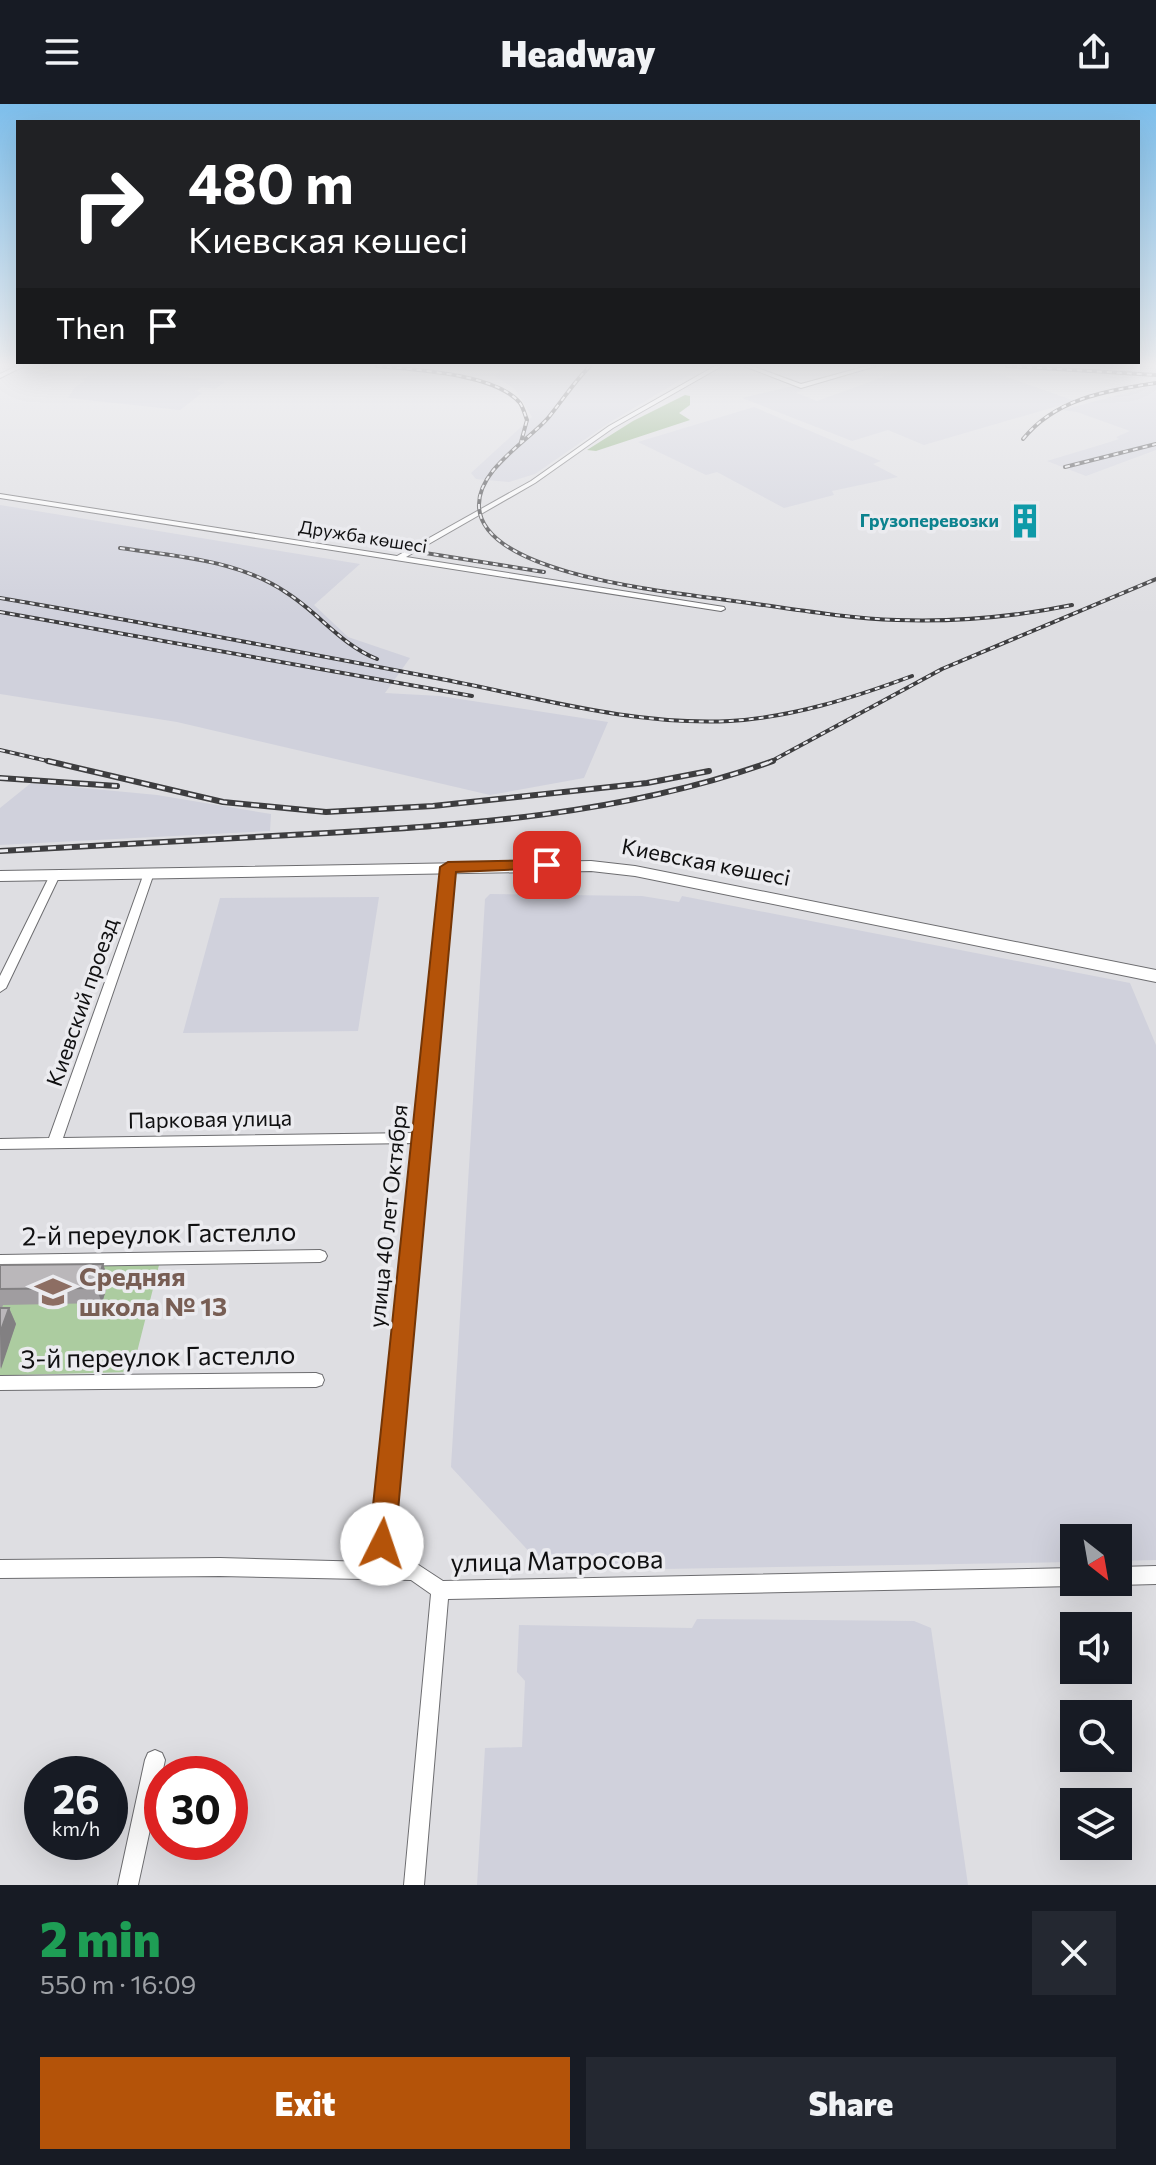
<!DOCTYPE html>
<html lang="en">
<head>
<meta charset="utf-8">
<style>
  :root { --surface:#171b24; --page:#242831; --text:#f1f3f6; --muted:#9ea1a6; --accent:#b45309 }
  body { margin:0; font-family:Commissioner,sans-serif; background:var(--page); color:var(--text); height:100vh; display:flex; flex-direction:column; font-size:30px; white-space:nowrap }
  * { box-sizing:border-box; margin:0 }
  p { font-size:26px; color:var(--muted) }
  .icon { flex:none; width:44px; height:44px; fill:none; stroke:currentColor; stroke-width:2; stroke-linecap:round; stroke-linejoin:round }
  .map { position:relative; height:1781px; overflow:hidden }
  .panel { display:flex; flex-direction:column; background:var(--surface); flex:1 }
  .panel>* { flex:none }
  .guide { position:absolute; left:16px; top:16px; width:1124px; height:244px; border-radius:0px; box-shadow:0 8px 32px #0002; background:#202124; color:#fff; overflow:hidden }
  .needle { width:52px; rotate:149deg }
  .controls { position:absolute; left:1060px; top:1420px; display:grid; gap:16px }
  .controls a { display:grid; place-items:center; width:72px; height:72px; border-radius:0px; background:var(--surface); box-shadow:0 8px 32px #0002; font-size:40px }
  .speed { position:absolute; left:24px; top:1652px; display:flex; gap:16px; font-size:40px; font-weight:700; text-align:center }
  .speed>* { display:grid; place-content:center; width:104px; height:104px; border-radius:50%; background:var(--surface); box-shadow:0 8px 32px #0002; line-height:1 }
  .speed small { font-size:20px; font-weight:400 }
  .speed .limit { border:12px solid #d22; background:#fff; color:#111 }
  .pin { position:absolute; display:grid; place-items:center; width:68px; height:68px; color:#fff; margin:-34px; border-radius:16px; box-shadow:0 4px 12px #0006 }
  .me { position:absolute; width:88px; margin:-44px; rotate:4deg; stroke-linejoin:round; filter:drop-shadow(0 0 6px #0008) }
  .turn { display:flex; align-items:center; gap:28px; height:168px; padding:0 40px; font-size:36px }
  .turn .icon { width:104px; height:104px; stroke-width:2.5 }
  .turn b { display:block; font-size:56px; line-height:68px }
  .then { display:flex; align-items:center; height:76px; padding:0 40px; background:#0003; gap:16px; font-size:30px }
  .round { display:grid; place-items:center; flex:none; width:84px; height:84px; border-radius:0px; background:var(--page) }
  .summary { display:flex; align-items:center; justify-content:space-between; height:136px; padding:0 40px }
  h1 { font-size:48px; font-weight:800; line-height:60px; color:#1e9e55 }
  .primary-button { display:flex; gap:16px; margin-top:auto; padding:16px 40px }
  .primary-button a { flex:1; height:92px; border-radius:0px; background:var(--accent); color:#fff; font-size:32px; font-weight:800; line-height:92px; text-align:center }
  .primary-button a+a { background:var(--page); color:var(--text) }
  header { display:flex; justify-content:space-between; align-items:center; height:104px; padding:0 40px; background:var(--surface); font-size:36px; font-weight:800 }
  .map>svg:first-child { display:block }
  .built { fill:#d0d1dc }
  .green { fill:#accca0 }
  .forest { fill:#81a971 }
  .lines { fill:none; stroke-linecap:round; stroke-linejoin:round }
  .minor-casing { stroke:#6d6d70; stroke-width:2 }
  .trunk-casing { stroke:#6d6d70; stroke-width:2 }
  .minor { fill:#fff; fill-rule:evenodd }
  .trunk { fill:#fff; fill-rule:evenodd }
  .rail-far1-casing { stroke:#3d3d3f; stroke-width:4 }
  .rail-casing { stroke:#3d3d3f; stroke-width:6 }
  .rail-far1 { stroke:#ebebef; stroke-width:2; stroke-dasharray:5; stroke-linecap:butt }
  .rail { stroke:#ebebef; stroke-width:3; stroke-dasharray:8; stroke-linecap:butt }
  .wall { fill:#a09da0 }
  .shaded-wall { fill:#828082 }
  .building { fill:#bab7ba; stroke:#828082; stroke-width:2 }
  .route { fill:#b45309; stroke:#753606; stroke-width:2 }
  .labels { text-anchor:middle; stroke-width:7; stroke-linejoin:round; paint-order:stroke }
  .far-culture-label { font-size:18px; font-weight:bold; fill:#0d838f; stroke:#ebebef; text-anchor:end }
  .far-street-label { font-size:18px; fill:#101011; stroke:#ebebef }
  .street-label { font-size:22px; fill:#101011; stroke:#ebebef }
  .near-street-label { font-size:26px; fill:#101011; stroke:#ebebef }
  .near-education-label { font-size:26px; font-weight:bold; fill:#785e54; stroke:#ebebef; text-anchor:start }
</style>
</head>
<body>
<header><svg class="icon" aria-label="menu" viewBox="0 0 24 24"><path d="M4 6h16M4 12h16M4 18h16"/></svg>Headway<svg class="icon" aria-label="share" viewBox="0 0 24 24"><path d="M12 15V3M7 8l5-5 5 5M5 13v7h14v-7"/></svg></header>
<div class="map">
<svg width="1156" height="1781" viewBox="0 0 1156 1781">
  <rect width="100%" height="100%" fill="#dedee2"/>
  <path class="built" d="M 506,262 L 704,262 L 607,320 L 535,370 L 509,378 L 476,375 L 471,369 L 532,313 L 515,285 L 495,272 Z
    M 913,262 L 977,262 L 1075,297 L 924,341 L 888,326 L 852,337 L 742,294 L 793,282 L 803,286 L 796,289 L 817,297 Z
    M 106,263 L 225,278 L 215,285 L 202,283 L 195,287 L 202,289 L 180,306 L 68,294 L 75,283 L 85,277 L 81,276 Z
    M 1156,281 L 1156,346 L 1086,372 L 1047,357 L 1110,338 L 1119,335 L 1116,333 L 1130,327 L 1077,308 L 1062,306 Z
    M 754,303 L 881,357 L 873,360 L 898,373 L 832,387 L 834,391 L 784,404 L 717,368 L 706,371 L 638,338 Z
    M 0,401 L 360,460 L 314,501 L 348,533 L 410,554 L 385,589 L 440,592 L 608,618 L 584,674 L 490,691 L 177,618 L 0,590 Z
    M 31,679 L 157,691 L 271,710 L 270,727 L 0,741 L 0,704 Z
    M 490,790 L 642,792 L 679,798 L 682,792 L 1130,879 L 1156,941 L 1156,1456 L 1118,1457 L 1118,1434 L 1074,1434 L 1074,1458 L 547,1467 L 451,1363 L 485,795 Z
    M 379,793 L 358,927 L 183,929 L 220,794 Z
    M 697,1515 L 914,1517 L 931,1524 L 968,1781 L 477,1781 L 485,1644 L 522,1643 L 525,1577 L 517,1568 L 519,1521 L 692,1524 Z"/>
  <path class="green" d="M 159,1161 L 132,1268 L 15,1271 L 0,1276 L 0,1163 Z"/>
  <path class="forest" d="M 685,291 L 690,292 L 690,301 L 679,309 L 690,316 L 596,347 L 587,346 L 633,317 Z"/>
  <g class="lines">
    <g class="minor-casing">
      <path id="minor" d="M 17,262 L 24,262 L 0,274 L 0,270 Z
        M 715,262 L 722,262 L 613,324 L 535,379 L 406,453 L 724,503 L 725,505 L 721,507 L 0,394 L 0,390 L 397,452 L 531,377 L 609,322 Z
        M 744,262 L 752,262 L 801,280 L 867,262 L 876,262 L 801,284 Z
        M 448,760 L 453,763 L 398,1338 L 389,1458 L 414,1458 L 443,1477 L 1074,1464 L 1074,1478 L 1081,1478 L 1074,1482 L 448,1495 L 424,1781 L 404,1781 L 431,1490 L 411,1476 L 220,1472 L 0,1474 L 0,1456 L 220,1454 L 372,1458 L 382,1338 L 413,1039 L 0,1045 L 0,1035 L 49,1034 L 144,769 L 149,766 L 154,769 L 63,1034 L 414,1029 L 443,763 Z
        M 55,768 L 60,771 L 6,884 L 0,888 L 0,872 L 50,771 Z
        M 320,1146 L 325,1148 L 327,1152 L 325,1156 L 320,1158 L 0,1163 L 0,1151 Z
        M 316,1269 L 322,1271 L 324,1276 L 322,1281 L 316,1283 L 0,1286 L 0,1272 Z
        M 1156,1462 L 1156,1480 L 1118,1481 L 1112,1478 L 1118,1478 L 1118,1463 Z
        M 155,1646 L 162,1649 L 165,1656 L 138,1781 L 118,1781 L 145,1656 L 148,1649 Z"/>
    </g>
    <g class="trunk-casing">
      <path id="trunk" d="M 591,757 L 635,762 L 1156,866 L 1156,878 L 635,772 L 591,767 L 0,777 L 0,767 Z"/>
    </g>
    <use href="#minor" class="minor"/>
    <use href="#trunk" class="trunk"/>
    <g class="rail-far1-casing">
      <path id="rail-far1" d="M 377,262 C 414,266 495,269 520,299 C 523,303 525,311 527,316 L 521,338
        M 590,262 C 574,278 562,297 548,314 C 527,338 477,366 479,403 C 483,473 682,489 734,497 C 788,504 842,514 897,516 C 956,518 1014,513 1072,501
        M 1007,262 L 1156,271
        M 1023,335 C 1056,294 1106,287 1156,279
        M 1065,363 L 1156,340
        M 325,433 L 544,468
        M 120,444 C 176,452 239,456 287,489 C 320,510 340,540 377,555
        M 0,494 C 146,519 291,546 436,574 C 532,592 631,622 730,617 C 793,613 853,594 912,572
        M 0,508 L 472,592
        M 0,646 L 56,659
        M 768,659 L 942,565 L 1156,475"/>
    </g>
    <g class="rail-casing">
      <path id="rail" d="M 48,657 L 223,698 L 326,708 L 433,702 L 647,679 L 709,667
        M 0,674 L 117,682
        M 0,747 C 103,741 206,736 309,730 C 467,721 623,711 773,657"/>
    </g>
    <use href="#rail-far1" class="rail-far1"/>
    <use href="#rail" class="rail"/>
  </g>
  <path class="wall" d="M 0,1161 L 109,1176 L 102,1199 L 3,1201 L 2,1204 L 9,1204 L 16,1220 L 0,1265 Z"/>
  <path class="shaded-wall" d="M 103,1160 L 109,1176 L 102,1199 L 96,1184 Z
    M 9,1204 L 16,1220 L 1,1265 L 0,1229 Z"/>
  <path class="building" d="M 103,1160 L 96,1184 L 0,1185 L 0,1161 Z
    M 0,1204 L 9,1204 L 0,1229 Z"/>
  <linearGradient id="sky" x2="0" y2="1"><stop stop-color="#7ebfec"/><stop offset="0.51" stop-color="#f0f0f2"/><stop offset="1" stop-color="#f0f0f2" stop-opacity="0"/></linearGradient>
  <rect width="1156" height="511" fill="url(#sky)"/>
  <path class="route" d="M 547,756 L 556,761 L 553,764 L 456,768 L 395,1440 L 391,1449 L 382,1453 L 373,1449 L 369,1440 L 440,763 L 448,758 Z"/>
  <defs>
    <g id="building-bare" transform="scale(2.76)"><path d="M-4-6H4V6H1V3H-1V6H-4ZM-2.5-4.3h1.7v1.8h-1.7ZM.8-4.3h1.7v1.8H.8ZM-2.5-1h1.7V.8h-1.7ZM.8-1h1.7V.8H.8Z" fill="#0f9aa8" stroke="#ebebef" stroke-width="2.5" paint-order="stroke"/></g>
    <g id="school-bare" transform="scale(2.76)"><path d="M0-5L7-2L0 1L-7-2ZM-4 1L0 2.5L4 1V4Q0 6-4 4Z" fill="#8d6e63" stroke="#ebebef" stroke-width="2.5" paint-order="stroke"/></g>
  </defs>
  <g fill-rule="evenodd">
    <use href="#building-bare" x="1025" y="417"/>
    <use href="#school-bare" x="53" y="1188"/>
  </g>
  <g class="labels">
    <g class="far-culture-label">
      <text x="999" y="423">Грузоперевозки</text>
    </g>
    <g class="far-street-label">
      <text transform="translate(363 433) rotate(9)" y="6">Дружба көшесі</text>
    </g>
    <g class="street-label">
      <text transform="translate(706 758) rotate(11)" y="8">Киевская көшесі</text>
      <text transform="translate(82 898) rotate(-71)" y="8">Киевский проезд</text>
      <text transform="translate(210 1015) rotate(-1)" y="8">Парковая улица</text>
      <text transform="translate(388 1112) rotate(-84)" y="8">улица 40 лет Октября</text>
    </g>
    <g class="near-street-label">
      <text transform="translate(159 1130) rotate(-1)" y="9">2-й переулок Гастелло</text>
      <text transform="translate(158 1253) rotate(-1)" y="9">3-й переулок Гастелло</text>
      <text transform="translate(557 1457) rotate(-1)" y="9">улица Матросова</text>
    </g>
    <g class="near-education-label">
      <text x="79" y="1182">Средняя<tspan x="79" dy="30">школа № 13</tspan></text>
    </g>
  </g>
</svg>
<div class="controls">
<a><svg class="needle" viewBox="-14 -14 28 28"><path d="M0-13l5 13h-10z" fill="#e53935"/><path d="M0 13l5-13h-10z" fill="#9ea1a6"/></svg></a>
<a><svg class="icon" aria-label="sound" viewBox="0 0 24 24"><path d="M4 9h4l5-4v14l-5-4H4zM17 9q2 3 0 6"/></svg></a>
<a><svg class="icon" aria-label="search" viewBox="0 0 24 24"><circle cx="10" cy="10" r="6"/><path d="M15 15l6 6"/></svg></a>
<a><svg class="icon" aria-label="layers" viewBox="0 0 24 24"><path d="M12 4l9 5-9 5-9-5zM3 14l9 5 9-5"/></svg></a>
</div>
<div class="speed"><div>26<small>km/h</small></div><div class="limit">30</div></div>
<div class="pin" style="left:547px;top:761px;background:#d93025"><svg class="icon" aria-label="arrive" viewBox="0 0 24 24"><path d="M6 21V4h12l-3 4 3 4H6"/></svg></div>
<svg class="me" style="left:382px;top:1440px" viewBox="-20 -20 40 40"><circle r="19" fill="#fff"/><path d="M0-13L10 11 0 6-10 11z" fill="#b45309"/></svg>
<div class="guide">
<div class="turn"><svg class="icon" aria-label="right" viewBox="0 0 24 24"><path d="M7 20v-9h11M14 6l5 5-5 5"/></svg><div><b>480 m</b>Киевская көшесі</div></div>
<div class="then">Then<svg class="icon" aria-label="arrive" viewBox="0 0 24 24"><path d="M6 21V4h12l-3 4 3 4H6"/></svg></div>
</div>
</div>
<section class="panel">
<div class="summary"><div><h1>2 min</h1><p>550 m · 16:09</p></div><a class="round"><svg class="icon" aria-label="close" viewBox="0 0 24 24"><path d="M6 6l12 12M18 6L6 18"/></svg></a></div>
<div class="primary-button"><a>Exit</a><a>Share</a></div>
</section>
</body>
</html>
